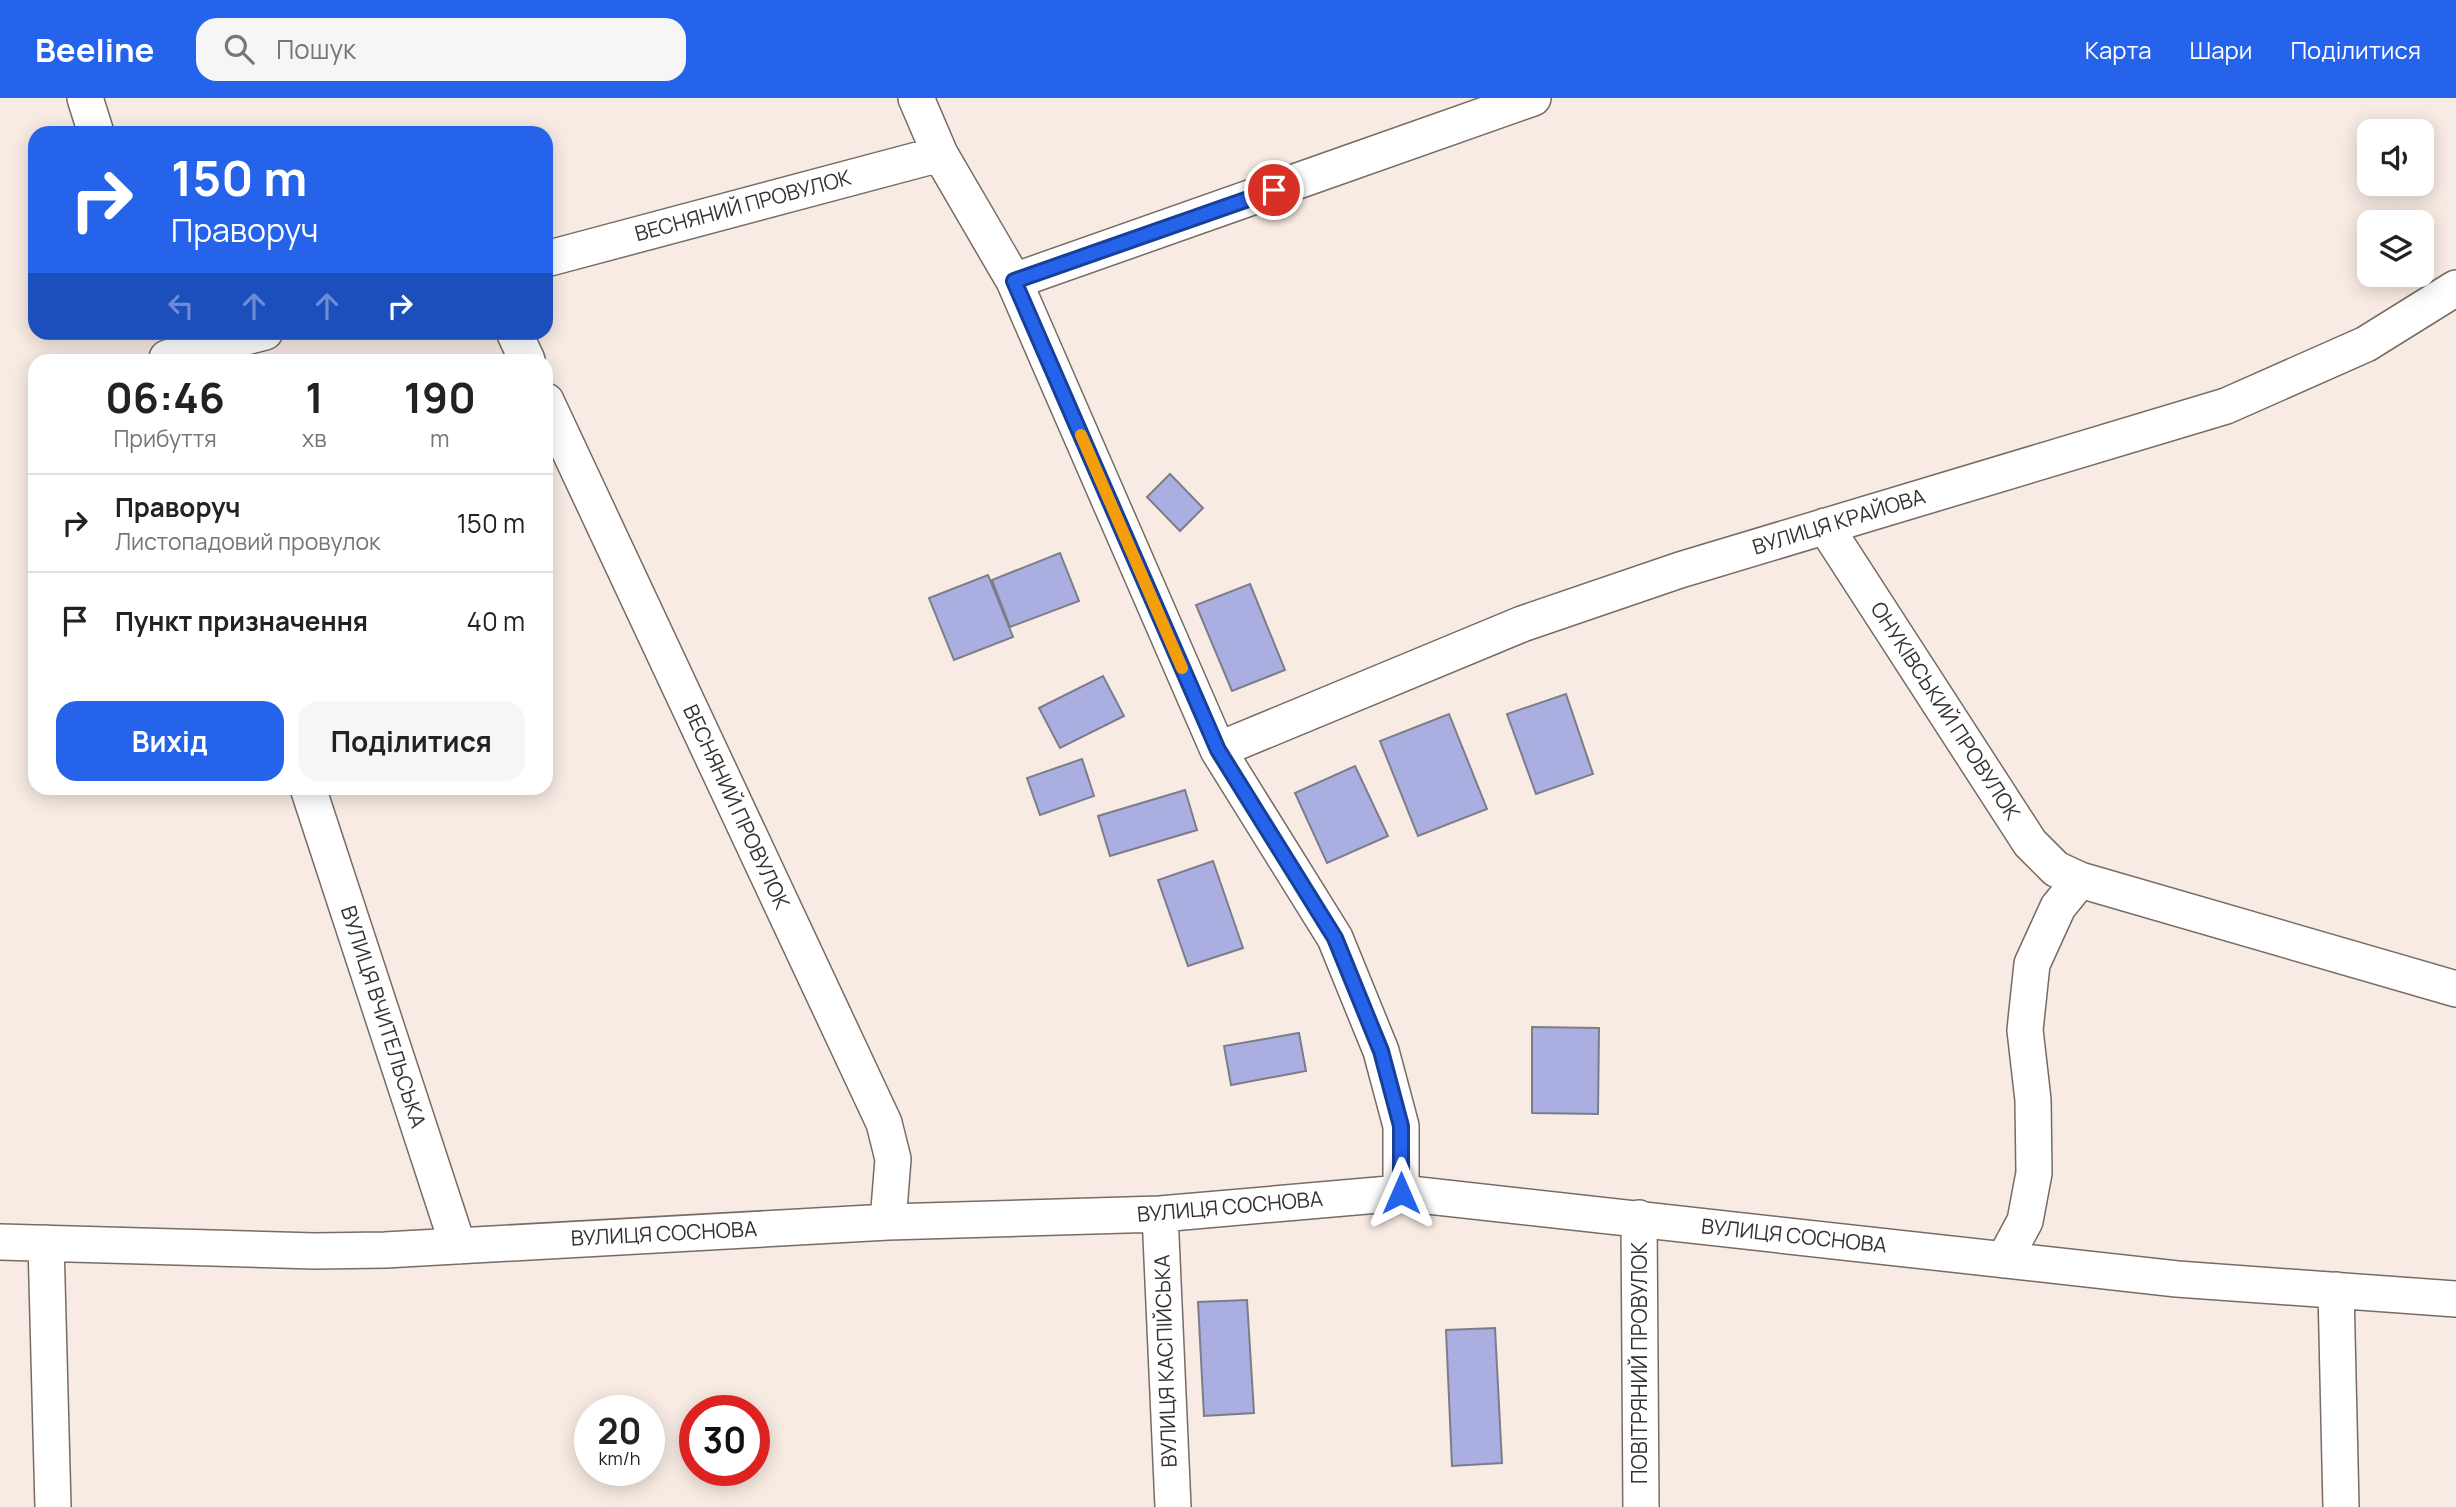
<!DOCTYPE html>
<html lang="uk">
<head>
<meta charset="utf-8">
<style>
  :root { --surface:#fff; --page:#f6f6f6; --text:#222; --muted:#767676; --line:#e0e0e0; --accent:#2563eb }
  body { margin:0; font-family:Manrope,sans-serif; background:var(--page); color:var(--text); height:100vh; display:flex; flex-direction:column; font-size:26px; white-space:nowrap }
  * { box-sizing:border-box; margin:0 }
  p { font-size:23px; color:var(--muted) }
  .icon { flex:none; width:38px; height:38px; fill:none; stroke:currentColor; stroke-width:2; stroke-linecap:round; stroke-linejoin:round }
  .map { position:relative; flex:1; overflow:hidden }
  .panel { position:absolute; left:28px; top:256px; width:525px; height:441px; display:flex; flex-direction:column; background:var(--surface); border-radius:21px; box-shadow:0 4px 18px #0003 }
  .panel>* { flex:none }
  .top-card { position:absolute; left:28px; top:28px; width:525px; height:214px; border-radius:21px; box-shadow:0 4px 18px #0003; background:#2563eb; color:#fff; overflow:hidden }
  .fabs { position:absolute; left:2357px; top:21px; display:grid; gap:14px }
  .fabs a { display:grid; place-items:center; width:77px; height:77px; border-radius:14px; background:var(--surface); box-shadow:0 4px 18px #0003; font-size:35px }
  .speed { position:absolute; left:574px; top:1297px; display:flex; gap:14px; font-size:35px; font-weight:700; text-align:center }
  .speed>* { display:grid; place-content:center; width:91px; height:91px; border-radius:50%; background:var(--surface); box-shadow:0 4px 18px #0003; line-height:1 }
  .speed small { font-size:18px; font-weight:400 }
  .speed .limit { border:10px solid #d22; background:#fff; color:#111 }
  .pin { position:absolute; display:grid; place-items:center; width:60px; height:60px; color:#fff; margin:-30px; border:4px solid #fff; border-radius:50%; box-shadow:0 2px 7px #0007 }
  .me { position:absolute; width:77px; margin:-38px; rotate:0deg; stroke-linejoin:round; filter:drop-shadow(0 0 5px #0008) }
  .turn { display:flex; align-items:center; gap:24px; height:147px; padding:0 28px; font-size:32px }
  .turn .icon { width:91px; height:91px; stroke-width:2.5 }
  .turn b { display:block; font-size:49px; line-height:60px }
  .lanes { display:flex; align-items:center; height:66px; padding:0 28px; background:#0003; justify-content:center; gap:35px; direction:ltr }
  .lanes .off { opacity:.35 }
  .eta { display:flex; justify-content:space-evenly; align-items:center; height:119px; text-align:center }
  .eta b { font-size:42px; font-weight:700; line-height:49px }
  .action { display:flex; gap:14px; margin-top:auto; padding:14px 28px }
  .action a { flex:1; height:80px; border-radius:21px; background:var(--accent); color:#fff; font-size:28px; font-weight:700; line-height:80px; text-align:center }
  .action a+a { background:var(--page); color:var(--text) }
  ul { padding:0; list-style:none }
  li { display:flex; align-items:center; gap:21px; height:98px; padding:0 28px; border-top:2px solid var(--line) }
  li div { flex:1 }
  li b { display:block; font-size:26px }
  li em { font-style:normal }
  header { display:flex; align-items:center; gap:42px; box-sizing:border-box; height:98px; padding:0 35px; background:var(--accent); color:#fff }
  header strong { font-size:33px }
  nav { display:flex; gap:38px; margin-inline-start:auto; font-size:24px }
  .search { width:490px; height:63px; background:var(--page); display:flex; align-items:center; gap:18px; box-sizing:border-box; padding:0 24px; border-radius:21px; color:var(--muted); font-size:26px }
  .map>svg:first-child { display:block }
  .building { fill:#aaaee0; stroke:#7c7d89; stroke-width:2 }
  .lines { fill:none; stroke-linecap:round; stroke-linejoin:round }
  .minor-casing { stroke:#776b64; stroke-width:38 }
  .minor { stroke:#fff; stroke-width:35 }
  .route-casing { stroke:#184099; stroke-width:18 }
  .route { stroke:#2563eb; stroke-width:12 }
  .slow { stroke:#f59e0b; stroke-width:12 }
  .labels { text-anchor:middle; stroke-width:7; stroke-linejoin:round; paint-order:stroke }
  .street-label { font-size:21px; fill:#37322f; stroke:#fff }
</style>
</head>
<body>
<header>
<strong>Beeline</strong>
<div class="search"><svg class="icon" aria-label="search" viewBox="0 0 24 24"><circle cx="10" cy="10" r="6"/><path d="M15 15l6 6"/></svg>Пошук</div>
<nav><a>Карта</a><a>Шари</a><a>Поділитися</a></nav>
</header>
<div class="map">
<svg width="2456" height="1409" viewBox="0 0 2456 1409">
  <rect width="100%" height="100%" fill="#f8ebe3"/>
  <path class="building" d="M 1170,376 L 1203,410 L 1180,433 L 1147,399 Z
    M 1060,455 L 1079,503 L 1010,529 L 992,482 Z
    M 988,477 L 1013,539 L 954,562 L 929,500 Z
    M 1250,486 L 1285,572 L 1232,593 L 1196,507 Z
    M 1103,578 L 1124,618 L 1060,650 L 1039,610 Z
    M 1566,596 L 1593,676 L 1536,696 L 1507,616 Z
    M 1449,616 L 1487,711 L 1418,738 L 1380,643 Z
    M 1082,661 L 1094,698 L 1040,717 L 1027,680 Z
    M 1355,668 L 1388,738 L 1327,765 L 1295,695 Z
    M 1185,692 L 1197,732 L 1110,758 L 1098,718 Z
    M 1213,763 L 1243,850 L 1188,868 L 1158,782 Z
    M 1532,929 L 1599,930 L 1598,1016 L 1532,1015 Z
    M 1299,935 L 1306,973 L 1231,987 L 1224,948 Z
    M 1247,1202 L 1254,1315 L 1204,1318 L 1198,1204 Z
    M 1495,1230 L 1502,1365 L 1452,1368 L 1446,1232 Z"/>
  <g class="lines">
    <g class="minor-casing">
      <path id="minor" d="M 85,0 L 96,35
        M 916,0 L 940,56 L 1014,183 L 1218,652 L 1335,840 L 1381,953 L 1401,1028 L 1401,1095
        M 546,161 L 940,56
        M 1014,183 L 1533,0
        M 514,234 L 527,262
        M 167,260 L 265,234
        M 546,303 L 884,1025 L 893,1061 L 888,1124
        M 1825,428 L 2030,745 L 2056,771 L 2080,782 L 2456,891
        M 1218,652 L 1522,526 L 1680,472 L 2226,308 L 2366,246 L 2456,190
        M 308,690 L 458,1148
        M 1160,1116 L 1173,1409
        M 1639,1120 L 1641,1409
        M 0,1144 L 315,1153 L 385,1152 L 888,1124 L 1160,1116 L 1401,1095 L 2177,1181 L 2456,1201
        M 46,1145 L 53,1409
        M 2004,1162 L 2025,1123 L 2034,1075 L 2033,1002 L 2025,932 L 2032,866 L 2058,809 L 2080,782
        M 2336,1192 L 2341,1409"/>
    </g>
    <use href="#minor" class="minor"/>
  </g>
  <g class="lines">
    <g class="route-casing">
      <path id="route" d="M 1274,92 L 1014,183 L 1218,652 L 1335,840 L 1381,953 L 1401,1028 L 1401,1095"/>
    </g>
    <use href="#route" class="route"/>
    <path class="slow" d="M 1081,337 L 1182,570"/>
  </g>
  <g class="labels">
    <g class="street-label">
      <text transform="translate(743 108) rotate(-15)" y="7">ВЕСНЯНИЙ ПРОВУЛОК</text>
      <text transform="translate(1839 424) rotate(-17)" y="7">ВУЛИЦЯ КРАЙОВА</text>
      <text transform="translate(1945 613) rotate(57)" y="7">ОНУКІВСЬКИЙ ПРОВУЛОК</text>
      <text transform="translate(736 709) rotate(65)" y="7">ВЕСНЯНИЙ ПРОВУЛОК</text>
      <text transform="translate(383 919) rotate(72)" y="7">ВУЛИЦЯ ВЧИТЕЛЬСЬКА</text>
      <text transform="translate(1230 1109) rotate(-5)" y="7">ВУЛИЦЯ СОСНОВА</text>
      <text transform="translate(664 1136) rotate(-3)" y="7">ВУЛИЦЯ СОСНОВА</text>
      <text transform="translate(1794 1138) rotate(6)" y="7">ВУЛИЦЯ СОСНОВА</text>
      <text transform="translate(1166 1263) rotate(-92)" y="7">ВУЛИЦЯ КАСПІЙСЬКА</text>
      <text transform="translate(1640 1265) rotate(-90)" y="7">ПОВІТРЯНИЙ ПРОВУЛОК</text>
    </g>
  </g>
</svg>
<div class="fabs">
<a><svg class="icon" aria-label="sound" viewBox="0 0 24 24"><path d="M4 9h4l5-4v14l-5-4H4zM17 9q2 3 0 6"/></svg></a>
<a><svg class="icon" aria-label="layers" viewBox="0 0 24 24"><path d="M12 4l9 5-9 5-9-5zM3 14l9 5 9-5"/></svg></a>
</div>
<div class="speed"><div>20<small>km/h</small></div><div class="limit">30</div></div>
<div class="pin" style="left:1274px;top:92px;background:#d93025"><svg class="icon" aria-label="arrive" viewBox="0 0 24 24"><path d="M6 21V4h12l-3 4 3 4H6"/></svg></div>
<svg class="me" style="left:1401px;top:1095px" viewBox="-20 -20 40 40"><path d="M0-17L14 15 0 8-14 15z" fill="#2563eb" stroke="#fff" stroke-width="4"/></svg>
<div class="top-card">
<div class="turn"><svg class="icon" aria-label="right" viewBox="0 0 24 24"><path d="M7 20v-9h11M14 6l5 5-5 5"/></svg><div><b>150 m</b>Праворуч</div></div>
<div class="lanes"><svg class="icon off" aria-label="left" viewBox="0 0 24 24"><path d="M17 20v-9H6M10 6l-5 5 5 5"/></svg><svg class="icon off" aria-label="ahead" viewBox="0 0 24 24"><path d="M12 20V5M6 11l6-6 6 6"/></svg><svg class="icon off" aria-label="ahead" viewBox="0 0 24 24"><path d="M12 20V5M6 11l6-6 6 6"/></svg><svg class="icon" aria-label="right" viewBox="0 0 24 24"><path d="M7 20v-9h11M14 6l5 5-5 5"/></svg></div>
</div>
<section class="panel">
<div class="eta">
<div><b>06:46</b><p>Прибуття</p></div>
<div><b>1</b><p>хв</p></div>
<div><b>190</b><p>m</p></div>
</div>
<ul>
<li><svg class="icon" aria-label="right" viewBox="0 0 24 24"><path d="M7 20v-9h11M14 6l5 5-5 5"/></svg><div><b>Праворуч</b><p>Листопадовий провулок</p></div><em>150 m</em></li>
<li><svg class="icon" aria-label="arrive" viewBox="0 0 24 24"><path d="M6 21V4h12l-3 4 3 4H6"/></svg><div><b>Пункт призначення</b></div><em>40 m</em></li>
</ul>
<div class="action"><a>Вихід</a><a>Поділитися</a></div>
</section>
</div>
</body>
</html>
